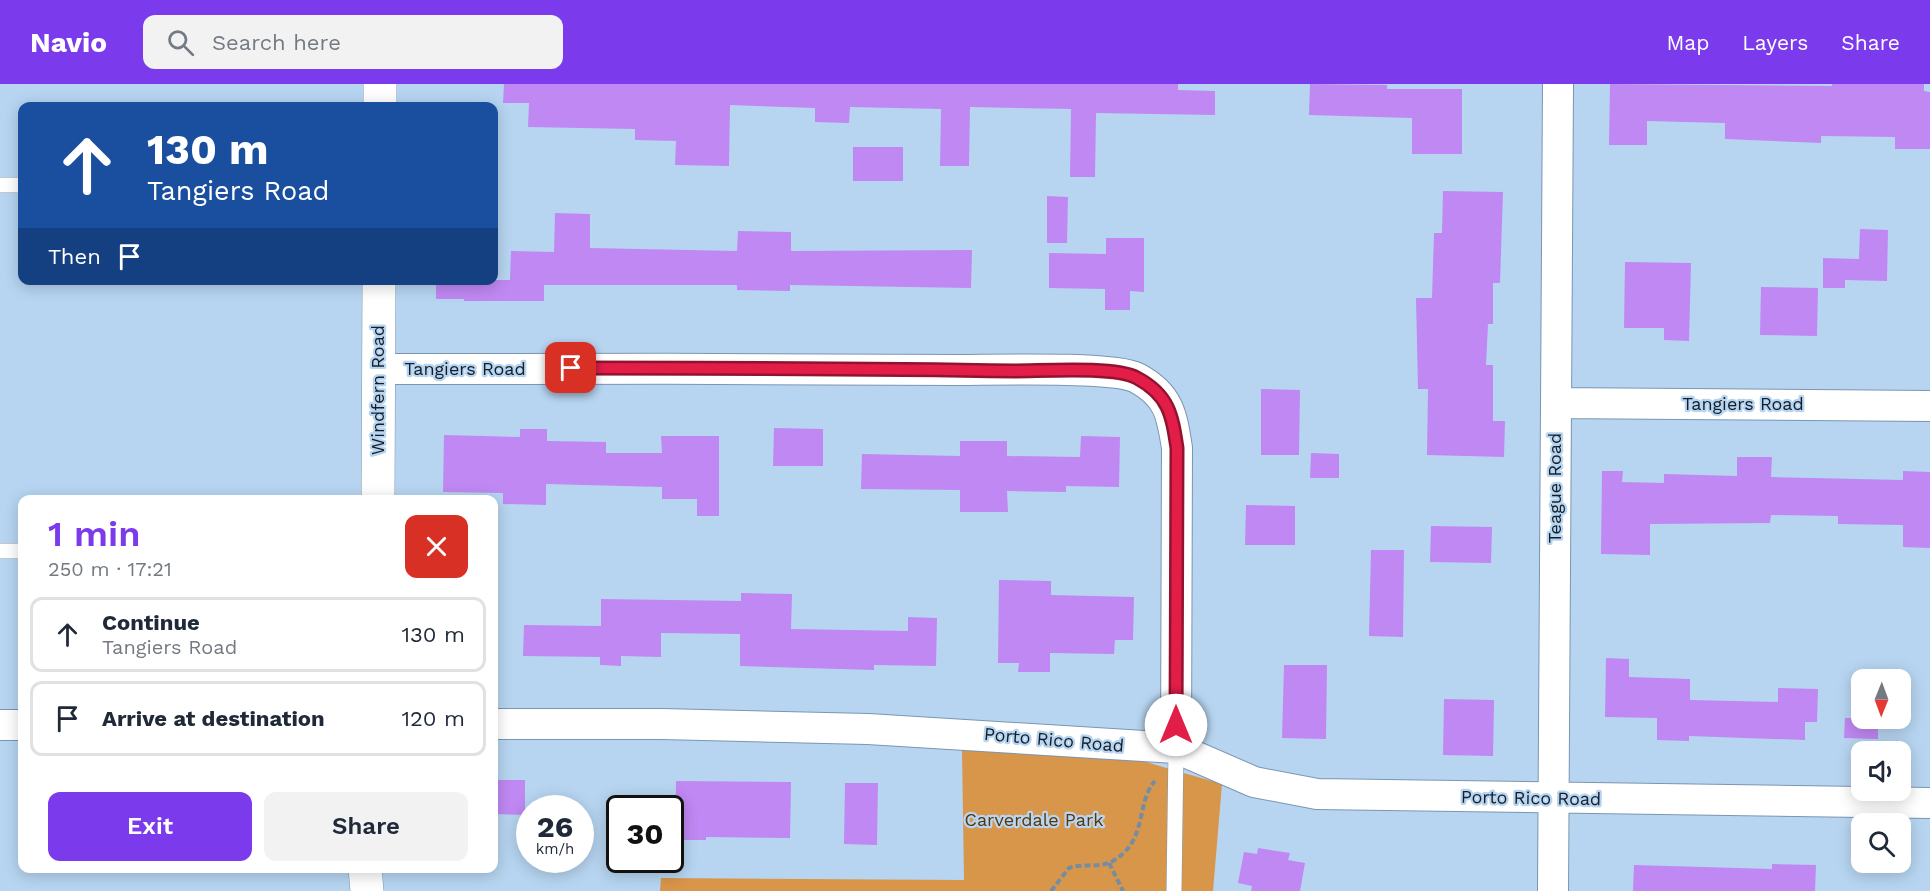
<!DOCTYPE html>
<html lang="en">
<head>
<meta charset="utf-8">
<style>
  :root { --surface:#fff; --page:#f2f2f3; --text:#1f2937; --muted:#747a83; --line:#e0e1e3; --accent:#7c3aed }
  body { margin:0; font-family:"Work Sans",sans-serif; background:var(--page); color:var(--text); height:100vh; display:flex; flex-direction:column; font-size:22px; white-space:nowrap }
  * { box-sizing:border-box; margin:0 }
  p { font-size:20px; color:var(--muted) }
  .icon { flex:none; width:33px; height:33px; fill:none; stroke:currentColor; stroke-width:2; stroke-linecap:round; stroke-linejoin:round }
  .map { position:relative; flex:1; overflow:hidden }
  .details { position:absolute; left:18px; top:411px; width:480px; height:378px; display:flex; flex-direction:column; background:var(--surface); border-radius:12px; box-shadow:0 3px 15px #0003 }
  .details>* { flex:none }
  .hud { position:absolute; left:18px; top:18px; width:480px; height:183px; border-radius:12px; box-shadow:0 3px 15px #0003; background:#1a4fa0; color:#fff; overflow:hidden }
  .needle { width:39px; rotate:181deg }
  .controls { position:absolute; left:1851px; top:585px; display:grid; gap:12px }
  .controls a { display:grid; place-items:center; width:60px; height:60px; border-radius:12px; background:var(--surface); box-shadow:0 3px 15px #0003; font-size:30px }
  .speed { position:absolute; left:516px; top:711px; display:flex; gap:12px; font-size:30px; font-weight:700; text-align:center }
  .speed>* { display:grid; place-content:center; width:78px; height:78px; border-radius:50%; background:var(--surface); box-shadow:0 3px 15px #0003; line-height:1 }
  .speed small { font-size:15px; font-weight:400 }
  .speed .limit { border:3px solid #111; border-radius:9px; background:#fff; color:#111 }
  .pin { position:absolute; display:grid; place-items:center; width:51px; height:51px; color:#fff; margin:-26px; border-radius:12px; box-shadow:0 3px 9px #0006 }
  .me { position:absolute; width:66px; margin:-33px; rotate:0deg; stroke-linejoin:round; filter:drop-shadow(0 0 4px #0008) }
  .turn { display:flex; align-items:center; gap:21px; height:126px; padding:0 30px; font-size:27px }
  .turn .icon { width:78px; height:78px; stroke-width:2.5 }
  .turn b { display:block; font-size:42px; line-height:51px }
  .then { display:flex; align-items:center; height:57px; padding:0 30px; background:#0003; gap:12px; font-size:22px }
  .round { display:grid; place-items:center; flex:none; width:63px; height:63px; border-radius:12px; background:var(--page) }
  .summary { display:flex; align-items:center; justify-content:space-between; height:102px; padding:0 30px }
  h1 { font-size:36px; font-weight:600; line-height:45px; color:var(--accent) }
  .action { display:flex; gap:12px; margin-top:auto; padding:12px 30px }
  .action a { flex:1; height:69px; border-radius:12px; background:var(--accent); color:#fff; font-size:24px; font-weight:600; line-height:69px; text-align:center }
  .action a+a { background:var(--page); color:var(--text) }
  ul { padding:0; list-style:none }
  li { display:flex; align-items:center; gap:18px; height:75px; margin:0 12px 9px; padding:0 18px; border:3px solid var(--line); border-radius:12px }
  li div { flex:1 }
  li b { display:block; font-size:22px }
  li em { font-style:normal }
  header { display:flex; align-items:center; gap:36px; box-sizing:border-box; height:84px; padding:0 30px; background:var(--accent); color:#fff }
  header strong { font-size:28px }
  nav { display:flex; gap:33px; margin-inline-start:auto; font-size:21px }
  .search { width:420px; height:54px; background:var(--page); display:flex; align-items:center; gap:15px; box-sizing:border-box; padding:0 21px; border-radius:12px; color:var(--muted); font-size:22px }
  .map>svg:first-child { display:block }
  .green { fill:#d8964b }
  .building { fill:#c088f3 }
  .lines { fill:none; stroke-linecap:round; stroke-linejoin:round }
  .service-casing { stroke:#7a96b1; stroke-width:16 }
  .minor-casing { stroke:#7a96b1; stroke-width:32 }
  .tertiary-casing { stroke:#7a96b1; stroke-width:34 }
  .path { stroke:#768da1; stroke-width:4; stroke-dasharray:6 3; stroke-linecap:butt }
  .service { stroke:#fff; stroke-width:15 }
  .minor { stroke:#fff; stroke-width:30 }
  .tertiary { stroke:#fff; stroke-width:33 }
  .route-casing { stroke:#92132f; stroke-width:15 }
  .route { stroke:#e11d48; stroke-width:10 }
  .labels { text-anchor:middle; stroke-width:4.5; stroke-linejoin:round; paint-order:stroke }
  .street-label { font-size:18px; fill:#131e28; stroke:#b7d5f1 }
  .park-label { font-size:18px; fill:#593507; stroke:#b7d5f1 }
</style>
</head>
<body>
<header>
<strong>Navio</strong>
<div class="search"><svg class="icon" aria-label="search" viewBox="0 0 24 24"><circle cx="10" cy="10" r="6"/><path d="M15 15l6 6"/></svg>Search here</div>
<nav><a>Map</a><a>Layers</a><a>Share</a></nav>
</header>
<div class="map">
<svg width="1930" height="807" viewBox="0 0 1930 807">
  <rect width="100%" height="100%" fill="#b7d5f1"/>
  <path class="green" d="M 964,660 L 1139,676 L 1222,700 L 1213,807 L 660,807 L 661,794 L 964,796 L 962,666 Z"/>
  <path class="building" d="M 504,0 L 1178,0 L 1178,6 L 1215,7 L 1215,31 L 1096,29 L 1095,93 L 1070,93 L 1071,25 L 970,23 L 969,82 L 940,82 L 941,25 L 850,23 L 849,39 L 815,38 L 815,24 L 730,21 L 729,82 L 675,81 L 676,57 L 635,56 L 635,45 L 528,43 L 529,19 L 503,19 Z
    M 1310,0 L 1387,1 L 1387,5 L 1462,5 L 1462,70 L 1412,70 L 1412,34 L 1309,31 Z
    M 1610,0 L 1832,2 L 1832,0 L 1924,0 L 1924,7 L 1930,8 L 1930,65 L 1895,65 L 1895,53 L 1821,52 L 1821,59 L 1725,55 L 1725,39 L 1647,37 L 1647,61 L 1609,61 Z
    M 853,63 L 903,63 L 903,97 L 853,97 Z
    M 1443,107 L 1503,108 L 1500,199 L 1493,199 L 1493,240 L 1488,240 L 1486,281 L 1493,281 L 1493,337 L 1505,337 L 1504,373 L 1427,371 L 1428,305 L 1418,305 L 1416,214 L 1432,214 L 1434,149 L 1442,149 Z
    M 1047,112 L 1068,113 L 1067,159 L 1047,159 Z
    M 555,129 L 590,130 L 590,164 L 737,167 L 738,147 L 791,148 L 791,167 L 972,166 L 971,204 L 790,201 L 790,207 L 737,206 L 737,201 L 544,201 L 544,217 L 464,217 L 464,215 L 436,215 L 436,196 L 510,196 L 511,167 L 554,168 Z
    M 1860,145 L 1888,146 L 1887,197 L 1845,196 L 1845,204 L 1823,204 L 1823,174 L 1859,175 Z
    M 1106,154 L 1144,154 L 1144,208 L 1130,207 L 1130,226 L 1105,226 L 1105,205 L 1049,204 L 1049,169 L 1106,170 Z
    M 1625,178 L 1691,179 L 1689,257 L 1664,256 L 1664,244 L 1624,244 Z
    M 1761,203 L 1818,204 L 1817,252 L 1760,251 Z
    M 1261,305 L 1300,306 L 1299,371 L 1261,371 Z
    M 774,344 L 823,345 L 823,382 L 773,382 Z
    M 520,345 L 547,345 L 547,357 L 606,358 L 606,369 L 662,369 L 661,352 L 719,352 L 719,432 L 697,432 L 697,415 L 662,415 L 662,403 L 546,400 L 546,421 L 503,420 L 503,409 L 443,408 L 444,351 L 520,353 Z
    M 1081,352 L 1120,353 L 1119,403 L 1066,402 L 1066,408 L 1007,407 L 1008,428 L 960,428 L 960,406 L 861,405 L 862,370 L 960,372 L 960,357 L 1007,357 L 1007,372 L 1080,373 Z
    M 1311,369 L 1339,370 L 1339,394 L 1310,394 Z
    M 1737,373 L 1772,373 L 1771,393 L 1903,396 L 1903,387 L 1930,388 L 1930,464 L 1903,463 L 1903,441 L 1838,440 L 1838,432 L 1771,431 L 1770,439 L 1650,440 L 1650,471 L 1601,470 L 1602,387 L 1623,387 L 1622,398 L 1664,399 L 1664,390 L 1737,392 Z
    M 1246,421 L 1295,422 L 1295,461 L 1245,461 Z
    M 1431,442 L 1492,443 L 1491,479 L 1430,478 Z
    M 1371,466 L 1404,466 L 1403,553 L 1369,552 Z
    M 999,496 L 1051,497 L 1051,511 L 1134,513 L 1133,556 L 1115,556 L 1114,570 L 1050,569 L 1050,588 L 1018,588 L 1019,579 L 998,579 Z
    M 741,509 L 792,510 L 791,545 L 908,547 L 908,533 L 937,534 L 936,582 L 874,581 L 874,586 L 740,582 L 740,550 L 661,549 L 661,573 L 621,572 L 621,582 L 600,581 L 600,573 L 523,572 L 524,541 L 601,542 L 601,515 L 741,517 Z
    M 1606,574 L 1629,575 L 1629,593 L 1690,595 L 1690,616 L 1778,618 L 1778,604 L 1818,605 L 1817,638 L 1805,638 L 1805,656 L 1689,652 L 1689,657 L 1657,656 L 1657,634 L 1605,633 Z
    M 1284,581 L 1327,581 L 1326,655 L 1282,654 Z
    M 1444,615 L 1494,616 L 1493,672 L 1443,671 Z
    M 1845,634 L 1878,634 L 1878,655 L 1844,654 Z
    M 494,696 L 525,696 L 525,731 L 494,730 Z
    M 676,697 L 791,698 L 790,754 L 706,753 L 706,756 L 675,756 Z
    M 845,699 L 878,699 L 877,761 L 844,760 Z
    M 1258,764 L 1290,769 L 1288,776 L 1305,779 L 1300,807 L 1251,807 L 1252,802 L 1238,799 L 1244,768 L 1257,770 Z
    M 1772,780 L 1816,781 L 1815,807 L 1633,807 L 1634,781 L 1772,785 Z"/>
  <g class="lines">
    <g class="service-casing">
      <path id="service" d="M 0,101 L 22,101
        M 0,467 L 22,467
        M 1174,807 L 1176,664"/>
    </g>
    <g class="minor-casing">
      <path id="minor" d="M 379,285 C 573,284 766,285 960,286 C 993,286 1114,282 1137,294 C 1169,311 1172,331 1177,364 L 1176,664
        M 1556,319 L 1930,322
        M 494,640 L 662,640 L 868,645 L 1176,664 L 1254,698 L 1317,710 L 1930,719
        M 0,641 L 22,641
        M 1553,807 L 1558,0"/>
    </g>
    <g class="tertiary-casing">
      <path id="tertiary" d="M 380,22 L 380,0
        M 378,416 L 379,196
        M 365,784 L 367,807"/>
    </g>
    <path class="path" d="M 1109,779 L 1123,807
      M 1051,807 L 1069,784 C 1082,779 1099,784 1111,778 C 1149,758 1135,719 1155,697"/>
    <use href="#service" class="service"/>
    <use href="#minor" class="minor"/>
    <use href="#tertiary" class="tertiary"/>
  </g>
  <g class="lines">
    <g class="route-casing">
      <path id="route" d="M 571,284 C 719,284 867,284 1015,287 C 1043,287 1115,282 1137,294 C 1169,311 1172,331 1177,364 L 1176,641"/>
    </g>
    <use href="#route" class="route"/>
  </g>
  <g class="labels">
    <g class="street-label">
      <text x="465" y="291">Tangiers Road</text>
      <text transform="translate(378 306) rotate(-90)" y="6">Windfern Road</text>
      <text x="1743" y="326">Tangiers Road</text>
      <text transform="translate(1555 404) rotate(-90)" y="6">Teague Road</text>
      <text transform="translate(1054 656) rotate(5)" y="6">Porto Rico Road</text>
      <text transform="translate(1531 714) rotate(1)" y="6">Porto Rico Road</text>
    </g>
    <g class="park-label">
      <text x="1034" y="742">Carverdale Park</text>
    </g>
  </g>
</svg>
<div class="controls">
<a><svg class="needle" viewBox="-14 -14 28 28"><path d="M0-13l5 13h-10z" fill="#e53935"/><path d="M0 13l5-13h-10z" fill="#747a83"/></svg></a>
<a><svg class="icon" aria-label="sound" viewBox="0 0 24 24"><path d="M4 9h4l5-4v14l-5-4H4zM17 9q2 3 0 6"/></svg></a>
<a><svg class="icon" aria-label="search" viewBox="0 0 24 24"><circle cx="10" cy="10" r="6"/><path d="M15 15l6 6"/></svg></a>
</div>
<div class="speed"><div>26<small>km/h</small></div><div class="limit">30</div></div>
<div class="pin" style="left:571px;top:284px;background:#d93025"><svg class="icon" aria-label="arrive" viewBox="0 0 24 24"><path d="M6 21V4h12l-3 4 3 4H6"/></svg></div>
<svg class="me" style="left:1176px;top:641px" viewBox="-20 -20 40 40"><circle r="19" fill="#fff"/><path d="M0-13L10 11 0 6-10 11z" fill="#e11d48"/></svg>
<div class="hud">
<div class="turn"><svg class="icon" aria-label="ahead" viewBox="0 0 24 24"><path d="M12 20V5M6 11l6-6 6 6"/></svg><div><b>130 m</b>Tangiers Road</div></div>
<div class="then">Then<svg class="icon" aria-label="arrive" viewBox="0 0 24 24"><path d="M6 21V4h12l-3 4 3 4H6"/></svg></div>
</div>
<section class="details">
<div class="summary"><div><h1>1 min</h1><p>250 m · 17:21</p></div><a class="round" style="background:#d93025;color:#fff"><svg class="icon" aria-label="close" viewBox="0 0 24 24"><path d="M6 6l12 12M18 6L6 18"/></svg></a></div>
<ul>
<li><svg class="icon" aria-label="ahead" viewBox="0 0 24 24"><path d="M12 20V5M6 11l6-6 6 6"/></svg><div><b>Continue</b><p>Tangiers Road</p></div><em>130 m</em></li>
<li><svg class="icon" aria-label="arrive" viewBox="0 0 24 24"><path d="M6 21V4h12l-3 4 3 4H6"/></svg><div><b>Arrive at destination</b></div><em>120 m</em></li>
</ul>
<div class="action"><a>Exit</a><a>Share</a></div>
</section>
</div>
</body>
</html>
